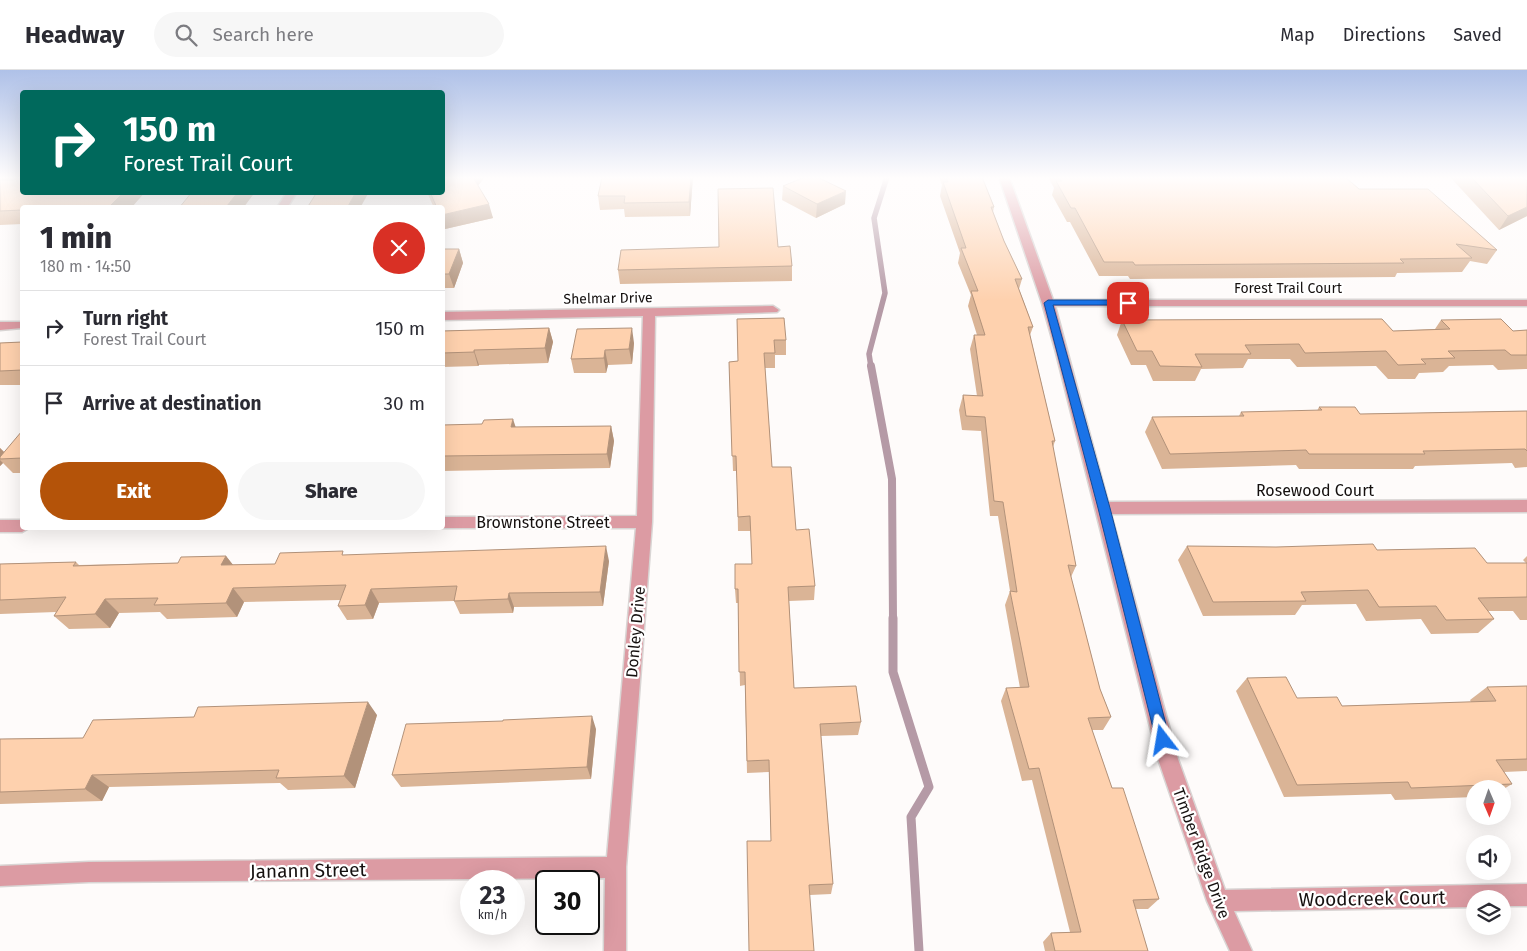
<!DOCTYPE html>
<html lang="en">
<head>
<meta charset="utf-8">
<style>
  :root { --surface:#fff; --page:#f7f7f7; --text:#2b2b33; --muted:#7c7c81; --line:#e1e1e2; --accent:#b45309 }
  body { margin:0; font-family:"Fira Sans",sans-serif; background:var(--page); color:var(--text); height:100vh; display:flex; flex-direction:column; font-size:19px; white-space:nowrap }
  * { box-sizing:border-box; margin:0 }
  p { font-size:16px; color:var(--muted) }
  .icon { flex:none; width:28px; height:28px; fill:none; stroke:currentColor; stroke-width:2; stroke-linecap:round; stroke-linejoin:round }
  .map { position:relative; flex:1; overflow:hidden }
  .panel { position:absolute; left:20px; top:135px; width:425px; height:325px; display:flex; flex-direction:column; background:var(--surface); border-radius:5px; box-shadow:0 5px 20px #0002 }
  .panel>* { flex:none }
  .guide { position:absolute; left:20px; top:20px; width:425px; height:105px; border-radius:5px; box-shadow:0 5px 20px #0002; background:#00695c; color:#fff; overflow:hidden }
  .needle { width:32px; rotate:178deg }
  .buttons { position:absolute; left:1466px; top:710px; display:grid; gap:10px }
  .buttons a { display:grid; place-items:center; width:45px; height:45px; border-radius:50%; background:var(--surface); box-shadow:0 5px 20px #0002; font-size:25px }
  .speed { position:absolute; left:460px; top:800px; display:flex; gap:10px; font-size:25px; font-weight:700; text-align:center }
  .speed>* { display:grid; place-content:center; width:65px; height:65px; border-radius:50%; background:var(--surface); box-shadow:0 5px 20px #0002; line-height:1 }
  .speed small { font-size:12px; font-weight:400 }
  .speed .limit { border:2px solid #111; border-radius:8px; background:#fff; color:#111 }
  .pin { position:absolute; display:grid; place-items:center; width:42px; height:42px; color:#fff; margin:-21px; border-radius:10px; box-shadow:0 2px 8px #0006 }
  .me { position:absolute; width:55px; margin:-28px; rotate:346deg; stroke-linejoin:round; filter:drop-shadow(0 0 4px #0008) }
  .turn { display:flex; align-items:center; gap:18px; height:105px; padding:0 20px; font-size:22px }
  .turn .icon { width:65px; height:65px; stroke-width:2.5 }
  .turn b { display:block; font-size:35px; line-height:42px }
  .round { display:grid; place-items:center; flex:none; width:52px; height:52px; border-radius:26px; background:var(--page) }
  .overview { display:flex; align-items:center; justify-content:space-between; height:85px; padding:0 20px }
  h1 { font-size:30px; font-weight:800; line-height:38px }
  .action { display:flex; gap:10px; margin-top:auto; padding:10px 20px }
  .action a { flex:1; height:58px; border-radius:30px; background:var(--accent); color:#fff; font-size:20px; font-weight:800; line-height:58px; text-align:center }
  .action a+a { background:var(--page); color:var(--text) }
  ul { padding:0; list-style:none }
  li { display:flex; align-items:center; gap:15px; height:75px; padding:0 20px; border-top:1px solid var(--line) }
  li div { flex:1 }
  li b { display:block; font-size:19px }
  li em { font-style:normal }
  header { display:flex; align-items:center; gap:30px; box-sizing:border-box; height:70px; padding:0 25px; background:var(--surface); border-bottom:1px solid var(--line) }
  header strong { font-size:24px }
  nav { display:flex; gap:28px; margin-inline-start:auto; font-size:18px }
  .search { width:350px; height:45px; background:var(--page); display:flex; align-items:center; gap:12px; box-sizing:border-box; padding:0 18px; border-radius:28px; color:var(--muted); font-size:19px }
  .map>svg:first-child { display:block }
  .lines { fill:none; stroke-linecap:round; stroke-linejoin:round }
  .stream-far2 { stroke:#b59aa6; stroke-width:5.5 }
  .stream-far1 { stroke:#b59aa6; stroke-width:8 }
  .stream { stroke:#b59aa6; stroke-width:9 }
  .minor-casing { stroke:#d9d5d4; stroke-width:3 }
  .minor { fill:#dc9ba3; fill-rule:evenodd }
  .wall { fill:#dab496 }
  .shaded-wall { fill:#b2927a }
  .building { fill:#fed1ae; stroke:#b2927a }
  .route { fill:#1a73e8; stroke:#114b97 }
  .labels { text-anchor:middle; stroke-width:4.5; stroke-linejoin:round; paint-order:stroke }
  .far-street-label { font-size:14px; fill:#15100f; stroke:#fff }
  .street-label { font-size:16px; fill:#15100f; stroke:#fff }
  .near-street-label { font-size:19px; fill:#15100f; stroke:#fff }
</style>
</head>
<body>
<header>
<strong>Headway</strong>
<div class="search"><svg class="icon" aria-label="search" viewBox="0 0 24 24"><circle cx="10" cy="10" r="6"/><path d="M15 15l6 6"/></svg>Search here</div>
<nav><a>Map</a><a>Directions</a><a>Saved</a></nav>
</header>
<div class="map">
<svg width="1527" height="881" viewBox="0 0 1527 881">
  <rect width="100%" height="100%" fill="#fefbfa"/>
  <g class="lines">
    <path class="stream-far2" d="M 871,297 L 869,284 L 885,223 L 874,148 L 887,107"/>
    <path class="stream-far1" d="M 871,296 L 892,409 L 893,549"/>
    <path class="stream" d="M 893,548 L 893,602 L 929,717 L 911,747 L 919,881"/>
    <g class="minor-casing">
      <path id="minor" d="M 999,107 L 1009,107 L 1053,230 L 1527,230 L 1527,236 L 1055,236 L 1108,432 L 1527,430 L 1527,442 L 1111,444 L 1178,689 L 1225,820 L 1527,814 L 1527,836 L 1502,836 L 1502,829 L 1475,829 L 1475,837 L 1234,841 L 1252,881 L 1230,881 L 1207,831 L 1158,689 L 1055,279 L 1042,233 Z
        M 287,122 L 297,122 L 287,138 L 277,138 Z
        M 773,236 L 779,240 L 777,242 L 655,246 L 652,452 L 626,797 L 626,881 L 604,881 L 605,808 L 89,812 L 0,816 L 0,796 L 89,792 L 607,787 L 636,458 L 438,458 L 442,458 L 442,447 L 637,446 L 643,246 L 442,250 L 442,242 Z
        M 0,252 L 22,252 L 22,258 L 0,260 Z
        M 0,450 L 22,450 L 22,458 L 29,458 L 22,462 L 0,462 Z"/>
    </g>
    <use href="#minor" class="minor"/>
  </g>
  <path class="wall" d="M 0,107 L 22,107 L 145,122 L 131,138 L 22,138 L 22,154 L 0,155 Z
    M 442,107 L 485,107 L 478,115 L 493,148 L 445,159 L 442,154 L 442,138 L 434,138 L 427,122 L 442,122 Z
    M 602,107 L 693,107 L 690,146 L 625,147 L 624,139 L 600,140 L 598,126 Z
    M 939,107 L 982,107 L 994,137 L 993,142 L 1004,171 L 1022,209 L 1019,219 L 1033,257 L 1030,265 L 1055,371 L 1053,377 L 1076,496 L 1071,507 L 1100,619 L 1111,647 L 1103,660 L 1092,660 L 1112,718 L 1159,829 L 1148,839 L 1135,839 L 1148,881 L 1045,881 L 1043,872 L 1051,863 L 1070,862 L 1032,710 L 1022,711 L 1001,631 L 1006,618 L 1020,618 L 1005,535 L 1010,521 L 998,446 L 990,446 L 981,361 L 962,360 L 959,340 L 963,325 L 977,326 L 970,279 L 974,265 L 977,265 L 968,236 L 971,225 L 958,193 L 960,183 L 940,126 L 942,115 Z
    M 1048,107 L 1345,107 L 1359,119 L 1497,180 L 1487,194 L 1470,191 L 1462,202 L 1397,203 L 1395,207 L 1130,209 L 1128,206 L 1099,206 L 1070,152 L 1067,152 L 1052,125 L 1054,118 Z
    M 1450,107 L 1522,107 L 1527,111 L 1527,146 L 1499,160 Z
    M 783,116 L 845,134 L 816,148 L 782,130 Z
    M 255,122 L 243,138 L 179,138 Z
    M 719,177 L 778,177 L 792,196 L 792,211 L 620,214 L 618,200 Z
    M 442,179 L 459,179 L 463,193 L 454,218 L 442,218 Z
    M 737,249 L 786,270 L 786,285 L 775,285 L 775,298 L 765,298 L 772,397 L 796,460 L 815,516 L 814,530 L 789,531 L 794,618 L 861,652 L 858,665 L 821,666 L 833,814 L 831,824 L 810,825 L 771,771 L 769,702 L 747,703 L 745,615 L 740,616 L 738,533 L 736,533 L 735,519 L 752,494 L 751,461 L 738,461 L 737,401 L 733,401 L 729,292 L 738,291 Z
    M 1122,250 L 1393,261 L 1435,259 L 1441,250 L 1513,261 L 1527,260 L 1527,299 L 1498,300 L 1493,295 L 1449,296 L 1443,302 L 1419,303 L 1415,309 L 1388,309 L 1376,296 L 1297,297 L 1290,289 L 1248,289 L 1243,298 L 1201,299 L 1195,311 L 1153,311 L 1146,295 L 1131,295 L 1117,265 Z
    M 549,258 L 553,272 L 548,293 L 479,295 L 478,296 L 442,297 L 442,261 Z
    M 22,272 L 22,315 L 0,315 L 0,273 Z
    M 634,273 L 632,294 L 608,295 L 606,303 L 574,303 L 571,289 Z
    M 1319,337 L 1360,344 L 1527,341 L 1527,397 L 1515,398 L 1512,393 L 1415,396 L 1413,399 L 1299,399 L 1296,395 L 1162,399 L 1145,362 L 1152,347 L 1239,346 L 1241,342 L 1317,341 Z
    M 442,355 L 516,357 L 611,356 L 614,371 L 610,398 L 442,401 Z
    M 0,378 L 4,382 L 22,388 L 22,403 L 13,403 L 3,393 L 0,396 Z
    M 1187,476 L 1377,480 L 1487,493 L 1526,493 L 1523,490 L 1527,486 L 1527,550 L 1520,550 L 1513,541 L 1488,541 L 1494,549 L 1478,563 L 1431,564 L 1421,549 L 1366,551 L 1356,534 L 1302,535 L 1295,545 L 1203,546 L 1178,490 Z
    M 346,485 L 609,491 L 603,536 L 514,537 L 513,543 L 460,544 L 454,531 L 379,533 L 373,549 L 347,550 L 338,536 L 341,530 L 244,532 L 237,547 L 167,549 L 160,542 L 119,543 L 110,558 L 69,559 L 54,546 L 56,542 L 0,544 L 0,494 L 76,492 L 79,495 L 178,493 L 226,486 L 233,495 L 275,494 Z
    M 1247,608 L 1297,628 L 1342,636 L 1471,632 L 1470,630 L 1487,617 L 1527,616 L 1527,701 L 1504,702 L 1512,714 L 1502,720 L 1502,719 L 1475,719 L 1475,727 L 1395,730 L 1391,724 L 1284,727 L 1236,621 Z
    M 377,645 L 355,718 L 288,720 L 280,713 L 109,717 L 102,731 L 0,734 L 0,669 L 83,668 Z
    M 596,659 L 591,709 L 401,717 L 392,705 Z"/>
  <path class="shaded-wall" d="M 472,107 L 485,107 L 476,118 Z
    M 691,107 L 693,107 L 690,146 L 689,132 Z
    M 846,121 L 845,134 L 816,148 L 817,134 Z
    M 124,122 L 145,122 L 131,138 L 109,137 Z
    M 238,122 L 255,122 L 243,138 L 227,138 L 227,136 Z
    M 356,122 L 369,122 L 360,138 L 347,138 Z
    M 489,134 L 493,148 L 445,159 L 442,151 L 442,145 Z
    M 1527,137 L 1527,146 L 1499,160 L 1508,146 Z
    M 459,179 L 463,193 L 454,218 L 449,204 Z
    M 549,258 L 553,272 L 548,293 L 545,278 Z
    M 632,258 L 634,273 L 632,294 L 629,279 Z
    M 474,280 L 479,295 L 478,296 L 474,282 Z
    M 605,280 L 608,295 L 606,303 L 604,288 Z
    M 513,349 L 518,364 L 511,357 Z
    M 611,356 L 614,371 L 610,398 L 607,384 Z
    M 0,378 L 8,386 L 0,389 Z
    M 0,390 L 3,393 L 0,396 Z
    M 606,476 L 609,491 L 603,536 L 600,522 Z
    M 226,486 L 237,500 L 221,495 Z
    M 233,518 L 244,532 L 237,547 L 226,533 Z
    M 371,519 L 379,533 L 373,549 L 365,535 Z
    M 509,523 L 514,537 L 513,543 L 508,529 Z
    M 105,529 L 119,543 L 110,558 L 95,544 Z
    M 368,632 L 377,645 L 355,718 L 344,706 Z
    M 592,646 L 596,659 L 591,709 L 587,697 Z
    M 92,705 L 109,717 L 102,731 L 85,719 Z"/>
  <path class="building" d="M 14,107 L 22,107 L 22,122 L 124,122 L 109,137 L 22,138 L 22,140 L 0,141 L 0,110 L 13,110 L 15,109 Z
    M 442,107 L 473,107 L 489,134 L 442,145 L 442,138 L 437,138 L 430,122 L 442,122 Z
    M 602,107 L 691,107 L 689,132 L 624,133 L 625,126 L 598,126 Z
    M 805,107 L 817,107 L 846,121 L 817,134 L 783,116 Z
    M 946,107 L 982,107 L 994,137 L 991,137 L 1004,171 L 1022,209 L 1015,209 L 1033,257 L 1028,257 L 1055,371 L 1052,371 L 1076,496 L 1068,495 L 1100,619 L 1111,647 L 1088,648 L 1112,718 L 1123,718 L 1159,829 L 1133,830 L 1148,881 L 1055,881 L 1051,863 L 1081,862 L 1039,698 L 1029,699 L 1006,618 L 1029,617 L 1010,521 L 1017,522 L 1003,432 L 994,431 L 985,347 L 966,346 L 963,325 L 983,326 L 974,265 L 985,265 L 971,221 L 978,221 L 961,178 L 966,178 L 943,112 L 948,112 Z
    M 1059,107 L 1345,107 L 1359,119 L 1428,119 L 1497,180 L 1456,174 L 1472,188 L 1400,189 L 1404,193 L 1135,195 L 1133,192 L 1104,192 L 1075,138 L 1071,138 L 1056,111 L 1062,111 Z
    M 1471,107 L 1522,107 L 1527,111 L 1527,137 L 1508,146 Z
    M 773,118 L 778,177 L 790,176 L 792,196 L 618,200 L 621,180 L 719,177 L 718,119 Z
    M 192,122 L 238,122 L 227,136 L 207,137 L 207,138 L 179,138 Z
    M 317,122 L 356,122 L 347,138 L 307,138 Z
    M 442,179 L 459,179 L 449,204 L 442,204 Z
    M 784,248 L 786,270 L 774,270 L 775,283 L 764,283 L 772,397 L 791,397 L 796,460 L 809,459 L 815,516 L 788,517 L 794,618 L 856,616 L 861,652 L 820,654 L 833,814 L 809,815 L 814,881 L 749,881 L 747,771 L 771,771 L 769,690 L 747,691 L 745,602 L 739,602 L 738,519 L 735,519 L 735,494 L 752,494 L 750,446 L 738,447 L 736,386 L 732,386 L 729,292 L 738,291 L 737,249 Z
    M 1382,249 L 1393,261 L 1450,259 L 1441,250 L 1501,249 L 1513,261 L 1527,260 L 1527,285 L 1511,285 L 1505,280 L 1448,281 L 1455,288 L 1421,289 L 1426,294 L 1398,295 L 1386,281 L 1305,283 L 1299,274 L 1245,275 L 1251,284 L 1195,284 L 1202,297 L 1160,296 L 1152,281 L 1137,281 L 1122,250 Z
    M 549,258 L 545,278 L 474,280 L 474,282 L 442,283 L 442,261 Z
    M 632,258 L 629,279 L 605,280 L 604,288 L 571,289 L 577,259 Z
    M 22,272 L 22,300 L 0,301 L 0,273 Z
    M 1319,337 L 1355,337 L 1360,344 L 1527,341 L 1527,381 L 1525,379 L 1423,381 L 1425,384 L 1309,384 L 1306,380 L 1170,384 L 1152,347 L 1244,346 L 1241,342 L 1322,340 Z
    M 513,349 L 511,357 L 611,356 L 607,384 L 442,386 L 442,355 L 482,354 L 484,350 Z
    M 22,361 L 22,388 L 0,389 L 0,387 Z
    M 1373,474 L 1377,480 L 1475,478 L 1487,493 L 1527,493 L 1527,527 L 1478,528 L 1494,549 L 1446,550 L 1436,536 L 1379,537 L 1368,520 L 1301,522 L 1306,531 L 1213,532 L 1187,476 L 1276,477 Z
    M 606,476 L 600,522 L 509,523 L 508,529 L 454,531 L 457,516 L 371,519 L 365,535 L 338,536 L 346,515 L 233,518 L 226,533 L 154,535 L 158,528 L 105,529 L 95,544 L 54,546 L 66,527 L 0,530 L 0,494 L 76,492 L 73,496 L 178,493 L 181,487 L 226,486 L 221,495 L 275,494 L 280,483 L 343,481 L 342,485 Z
    M 1286,607 L 1297,628 L 1337,627 L 1342,636 L 1496,631 L 1487,617 L 1527,616 L 1527,689 L 1496,690 L 1512,714 L 1411,718 L 1408,712 L 1297,715 L 1247,608 Z
    M 368,632 L 344,706 L 276,708 L 279,700 L 92,705 L 85,719 L 0,722 L 0,669 L 83,668 L 93,650 L 194,647 L 198,637 Z
    M 592,646 L 587,697 L 392,705 L 406,654 L 503,651 L 503,650 Z"/>
  <linearGradient id="sky" x2="0" y2="1"><stop stop-color="#afc1e8"/><stop offset="0.47" stop-color="#fffdfd"/><stop offset="1" stop-color="#fffdfd" stop-opacity="0"/></linearGradient>
  <rect width="1527" height="230" fill="url(#sky)"/>
  <path class="route" d="M 1128,230 L 1132,233 L 1131,235 L 1053,235 L 1110,438 L 1170,670 L 1168,674 L 1163,676 L 1158,674 L 1156,670 L 1098,438 L 1044,233 L 1048,230 Z"/>
  <g class="labels">
    <g class="far-street-label">
      <text x="1288" y="223">Forest Trail Court</text>
      <text transform="translate(608 228) rotate(-1)" y="5">Shelmar Drive</text>
    </g>
    <g class="street-label">
      <text x="1315" y="426">Rosewood Court</text>
      <text x="543" y="458">Brownstone Street</text>
      <text transform="translate(635 562) rotate(-85)" y="6">Donley Drive</text>
      <text transform="translate(1202 783) rotate(70)" y="6">Timber Ridge Drive</text>
    </g>
    <g class="near-street-label">
      <text transform="translate(308 800) rotate(-1)" y="7">Janann Street</text>
      <text transform="translate(1372 828) rotate(-1)" y="7">Woodcreek Court</text>
    </g>
  </g>
</svg>
<div class="buttons">
<a><svg class="needle" viewBox="-14 -14 28 28"><path d="M0-13l5 13h-10z" fill="#e53935"/><path d="M0 13l5-13h-10z" fill="#7c7c81"/></svg></a>
<a><svg class="icon" aria-label="sound" viewBox="0 0 24 24"><path d="M4 9h4l5-4v14l-5-4H4zM17 9q2 3 0 6"/></svg></a>
<a><svg class="icon" aria-label="layers" viewBox="0 0 24 24"><path d="M12 4l9 5-9 5-9-5zM3 14l9 5 9-5"/></svg></a>
</div>
<div class="speed"><div>23<small>km/h</small></div><div class="limit">30</div></div>
<div class="pin" style="left:1128px;top:233px;background:#d93025"><svg class="icon" aria-label="arrive" viewBox="0 0 24 24"><path d="M6 21V4h12l-3 4 3 4H6"/></svg></div>
<svg class="me" style="left:1163px;top:670px" viewBox="-20 -20 40 40"><path d="M0-17L14 15 0 8-14 15z" fill="#1a73e8" stroke="#fff" stroke-width="4"/></svg>
<div class="guide">
<div class="turn"><svg class="icon" aria-label="right" viewBox="0 0 24 24"><path d="M7 20v-9h11M14 6l5 5-5 5"/></svg><div><b>150 m</b>Forest Trail Court</div></div>
</div>
<section class="panel">
<div class="overview"><div><h1>1 min</h1><p>180 m · 14:50</p></div><a class="round" style="background:#d93025;color:#fff"><svg class="icon" aria-label="close" viewBox="0 0 24 24"><path d="M6 6l12 12M18 6L6 18"/></svg></a></div>
<ul>
<li><svg class="icon" aria-label="right" viewBox="0 0 24 24"><path d="M7 20v-9h11M14 6l5 5-5 5"/></svg><div><b>Turn right</b><p>Forest Trail Court</p></div><em>150 m</em></li>
<li><svg class="icon" aria-label="arrive" viewBox="0 0 24 24"><path d="M6 21V4h12l-3 4 3 4H6"/></svg><div><b>Arrive at destination</b></div><em>30 m</em></li>
</ul>
<div class="action"><a>Exit</a><a>Share</a></div>
</section>
</div>
</body>
</html>
